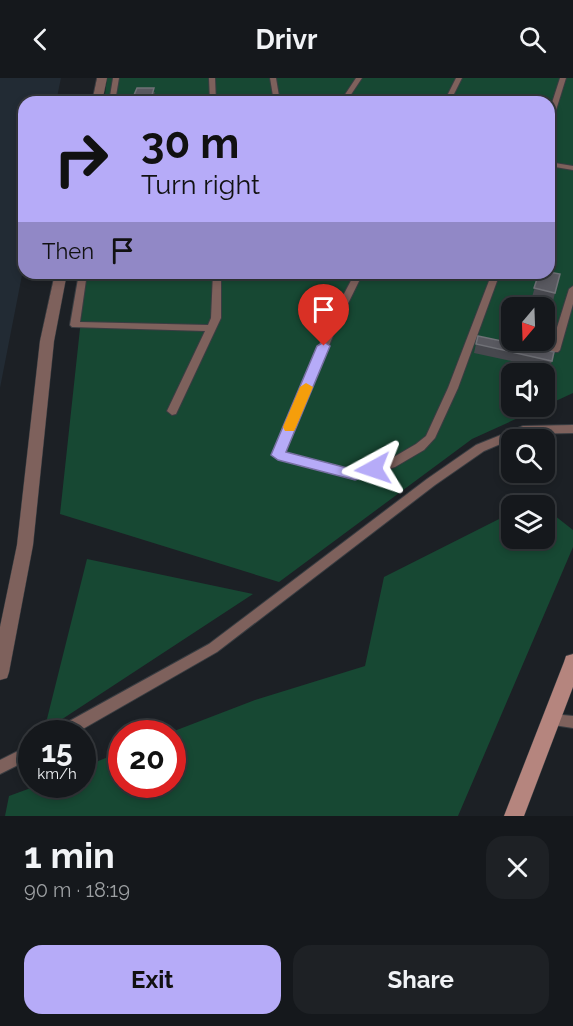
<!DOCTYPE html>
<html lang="en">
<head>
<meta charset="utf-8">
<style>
  :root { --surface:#15181c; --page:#1e2125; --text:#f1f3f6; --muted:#9da0a3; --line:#34373b; --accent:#b6abf8 }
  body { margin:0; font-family:Raleway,sans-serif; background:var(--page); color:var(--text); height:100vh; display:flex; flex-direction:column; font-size:22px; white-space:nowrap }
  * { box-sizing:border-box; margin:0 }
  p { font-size:20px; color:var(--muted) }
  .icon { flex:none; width:33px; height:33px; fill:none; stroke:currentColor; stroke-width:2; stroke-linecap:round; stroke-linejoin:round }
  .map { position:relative; height:738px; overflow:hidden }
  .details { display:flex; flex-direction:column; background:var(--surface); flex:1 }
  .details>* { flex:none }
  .guide { position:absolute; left:18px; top:18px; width:537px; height:183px; border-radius:18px; box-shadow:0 3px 9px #0003,0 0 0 2px var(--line); background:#b6abf8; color:#111; overflow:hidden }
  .needle { width:39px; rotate:199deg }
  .fabs { position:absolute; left:501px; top:219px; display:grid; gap:12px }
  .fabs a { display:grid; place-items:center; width:54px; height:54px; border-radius:12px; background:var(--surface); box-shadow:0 3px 9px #0003,0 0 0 2px var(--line); font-size:30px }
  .speed { position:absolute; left:18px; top:642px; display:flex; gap:12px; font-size:30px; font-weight:700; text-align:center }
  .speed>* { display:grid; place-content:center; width:78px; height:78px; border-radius:50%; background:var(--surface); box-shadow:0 3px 9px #0003,0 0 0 2px var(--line); line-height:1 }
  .speed small { font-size:15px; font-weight:400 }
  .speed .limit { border:9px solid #d22; background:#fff; color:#111 }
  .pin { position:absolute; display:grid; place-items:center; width:51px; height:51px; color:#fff; margin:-62px -26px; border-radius:50% 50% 50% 0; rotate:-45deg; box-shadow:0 0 6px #0007 }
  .pin .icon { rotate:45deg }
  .me { position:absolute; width:66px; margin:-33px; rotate:265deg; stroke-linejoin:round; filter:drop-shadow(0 0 4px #0008) }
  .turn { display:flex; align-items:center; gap:21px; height:126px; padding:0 24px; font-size:27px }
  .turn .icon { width:78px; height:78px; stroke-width:2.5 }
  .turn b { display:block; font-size:42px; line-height:51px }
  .then { display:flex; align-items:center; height:57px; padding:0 24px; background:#0003; gap:12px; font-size:22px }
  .round { display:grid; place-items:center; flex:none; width:63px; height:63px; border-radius:18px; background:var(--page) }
  .summary { display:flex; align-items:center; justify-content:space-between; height:102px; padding:0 24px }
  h1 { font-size:36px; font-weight:700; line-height:45px }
  .cta { display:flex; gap:12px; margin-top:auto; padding:12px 24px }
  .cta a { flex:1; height:69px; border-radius:18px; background:var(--accent); color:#111; font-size:24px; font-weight:700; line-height:69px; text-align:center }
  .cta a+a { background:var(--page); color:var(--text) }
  header { display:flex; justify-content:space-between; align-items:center; height:78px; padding:0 24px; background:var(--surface); font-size:27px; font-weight:700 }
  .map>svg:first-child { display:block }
  .built { fill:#222b34 }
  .green { fill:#174833; fill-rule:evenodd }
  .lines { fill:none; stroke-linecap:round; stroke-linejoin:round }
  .service-casing { stroke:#393d42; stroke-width:2 }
  .minor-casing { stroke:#393d42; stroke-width:1 }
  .secondary-casing { stroke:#393d42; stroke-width:1 }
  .service { fill:#7e615c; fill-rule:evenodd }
  .minor { fill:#7e615c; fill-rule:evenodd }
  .secondary { fill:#b5857e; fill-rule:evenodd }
  .wall { fill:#47484e }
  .building { fill:#595960; stroke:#707177; stroke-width:1.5 }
  .route { fill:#b6abf8; stroke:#766fa1; stroke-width:1.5 }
  .slow { fill:#f59e0b }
</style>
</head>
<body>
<header><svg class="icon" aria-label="back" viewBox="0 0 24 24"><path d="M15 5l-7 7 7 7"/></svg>Drivr<svg class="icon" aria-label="search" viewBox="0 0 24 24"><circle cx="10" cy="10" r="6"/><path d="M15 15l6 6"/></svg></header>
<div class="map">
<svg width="573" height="738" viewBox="0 0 573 738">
  <rect width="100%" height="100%" fill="#1c2025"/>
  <path class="built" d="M 0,0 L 61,0 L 56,24 L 24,24 L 24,187 L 0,310 Z"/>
  <path class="green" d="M 107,0 L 573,0 L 573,315 L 545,328 L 544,296 L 512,296 L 512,328 L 542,329 L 472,361 L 279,504 L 60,436 L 86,195 L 549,195 L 549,24 L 104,24 ZM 512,230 L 544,230 L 544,262 L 512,262 Z
    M 545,430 L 573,452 L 573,469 L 458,738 L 5,738 L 9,718 L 39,707 L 82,706 L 83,689 L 121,674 L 122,706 L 172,706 L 172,656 L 169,655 L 255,622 L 365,588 L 384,499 L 511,435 L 512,460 L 544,460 Z
    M 87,481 L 253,516 L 44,653 Z"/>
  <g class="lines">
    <g class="service-casing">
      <path id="service" d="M 113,0 L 119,0 L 115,24 L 109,24 Z
        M 209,0 L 215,0 L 216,24 L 210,24 Z
        M 270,0 L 276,0 L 280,24 L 274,24 Z
        M 356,0 L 362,0 L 346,24 L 340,24 Z
        M 456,0 L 462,0 L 450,24 L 444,24 Z
        M 560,0 L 566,0 L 552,45 L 549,47 L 549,34 Z
        M 549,84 L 573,88 L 573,92 L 549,88 Z
        M 79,195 L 87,195 L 80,244 L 208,247 L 211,240 L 213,195 L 221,195 L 221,240 L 176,336 L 172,337 L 167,333 L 205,253 L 72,249 L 70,247 Z
        M 290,195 L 298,195 L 298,197 L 294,200 L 291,199 Z
        M 355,195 L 363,195 L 338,246 L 284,375 L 355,393 L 387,383 L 416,366 L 426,358 L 448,310 L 492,195 L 500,195 L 458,310 L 435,360 L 424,372 L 395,389 L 355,401 L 278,381 L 273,377 L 328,246 Z
        M 573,208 L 573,226 L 560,272 L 558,274 L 552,274 L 550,272 L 569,211 Z
        M 573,347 L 573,355 L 524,356 L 484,373 L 435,407 L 217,574 L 74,656 L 53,656 L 55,651 L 209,566 L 427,401 L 476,367 L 523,348 Z
        M 552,636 L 573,638 L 573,650 L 547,646 L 545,642 L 547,638 Z
        M 32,666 L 32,680 L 0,696 L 0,682 Z"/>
    </g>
    <g class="minor-casing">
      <path id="minor" d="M 97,0 L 107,0 L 102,24 L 92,24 Z
        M 55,195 L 67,195 L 54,263 L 33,467 L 9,594 L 7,600 L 0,602 L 0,549 L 17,467 L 40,263 Z"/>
    </g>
    <g class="secondary-casing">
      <path id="secondary" d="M 573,576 L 573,609 L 524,738 L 504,738 L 564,584 L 566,578 Z"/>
    </g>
    <use href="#service" class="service"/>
    <use href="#minor" class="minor"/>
    <use href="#secondary" class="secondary"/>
  </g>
  <path class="wall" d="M 155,14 L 153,21 L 135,21 L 134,17 Z
    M 539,195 L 560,196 L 553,223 L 532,219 Z
    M 476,266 L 552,283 L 549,291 L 474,275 Z"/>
  <path class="building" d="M 137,10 L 154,10 L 152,17 L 134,17 Z
    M 549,194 L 560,196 L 555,215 L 534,210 L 539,195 L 549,195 Z
    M 478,258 L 554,274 L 552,283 L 476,266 Z"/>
  <path class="route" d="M 324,264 L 330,268 L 286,374 L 355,392 L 373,386 L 380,391 L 378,395 L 355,402 L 278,382 L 271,377 L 317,268 Z"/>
  <path class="slow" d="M 306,305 L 313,309 L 296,349 L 294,353 L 285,353 L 283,349 L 300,309 Z"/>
</svg>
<div class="fabs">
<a><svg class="needle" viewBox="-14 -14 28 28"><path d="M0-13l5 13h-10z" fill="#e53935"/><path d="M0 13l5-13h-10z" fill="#9da0a3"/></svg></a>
<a><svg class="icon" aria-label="sound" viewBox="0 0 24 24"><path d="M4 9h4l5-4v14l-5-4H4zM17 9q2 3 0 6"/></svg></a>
<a><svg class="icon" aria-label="search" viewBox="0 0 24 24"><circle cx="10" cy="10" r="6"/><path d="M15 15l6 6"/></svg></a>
<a><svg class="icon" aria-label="layers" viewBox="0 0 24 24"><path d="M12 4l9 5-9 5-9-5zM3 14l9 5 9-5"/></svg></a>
</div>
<div class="speed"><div>15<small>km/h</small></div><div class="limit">20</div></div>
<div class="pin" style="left:324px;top:268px;background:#d93025"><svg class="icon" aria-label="arrive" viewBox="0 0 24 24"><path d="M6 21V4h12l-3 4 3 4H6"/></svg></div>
<svg class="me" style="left:373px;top:391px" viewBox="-20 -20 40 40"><path d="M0-17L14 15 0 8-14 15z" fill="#b6abf8" stroke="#fff" stroke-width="4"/></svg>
<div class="guide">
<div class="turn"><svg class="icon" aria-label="right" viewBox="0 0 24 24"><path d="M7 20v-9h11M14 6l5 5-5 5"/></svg><div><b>30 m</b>Turn right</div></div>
<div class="then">Then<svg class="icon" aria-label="arrive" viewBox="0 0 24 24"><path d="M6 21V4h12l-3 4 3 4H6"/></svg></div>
</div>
</div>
<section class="details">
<div class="summary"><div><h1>1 min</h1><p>90 m · 18:19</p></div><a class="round"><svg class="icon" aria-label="close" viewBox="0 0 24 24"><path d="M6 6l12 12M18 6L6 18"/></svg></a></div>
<div class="cta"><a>Exit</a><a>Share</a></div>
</section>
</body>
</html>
